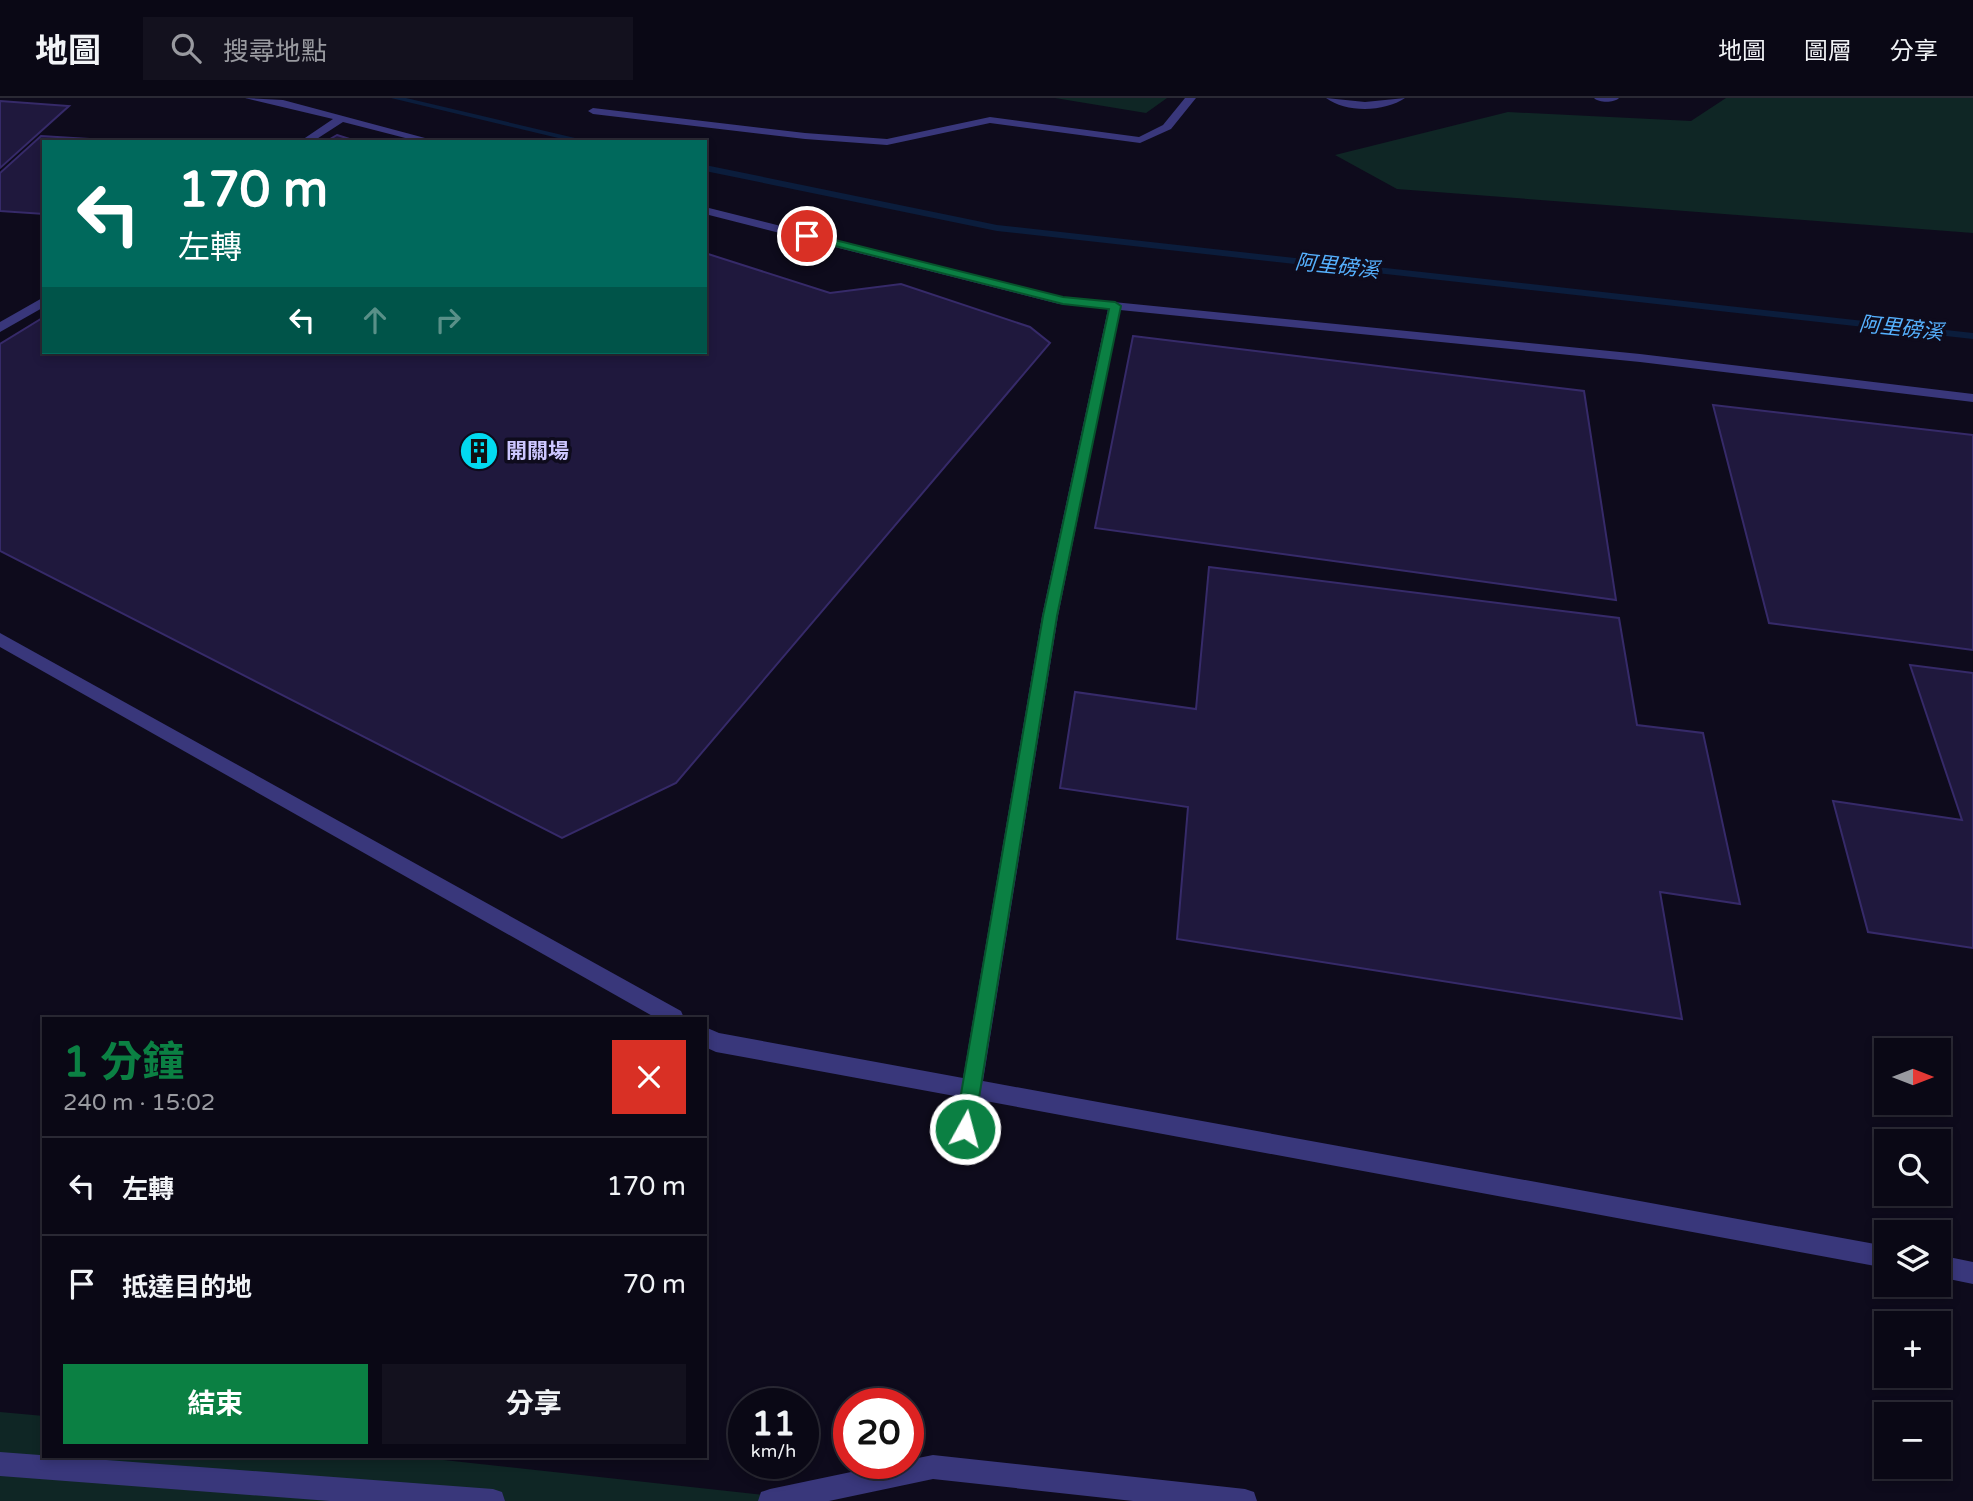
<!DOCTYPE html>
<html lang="zh-TW">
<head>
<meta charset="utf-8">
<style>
  :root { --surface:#0a0815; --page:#13111e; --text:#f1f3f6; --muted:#999aa0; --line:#2a2934; --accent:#0b8043 }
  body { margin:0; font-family:"Varela Round","Noto Sans TC",sans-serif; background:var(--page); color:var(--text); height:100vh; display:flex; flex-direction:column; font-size:26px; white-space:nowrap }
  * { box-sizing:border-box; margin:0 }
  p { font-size:23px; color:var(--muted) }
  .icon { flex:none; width:38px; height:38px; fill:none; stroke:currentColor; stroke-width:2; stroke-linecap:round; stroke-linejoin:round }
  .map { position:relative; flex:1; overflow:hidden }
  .sheet { position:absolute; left:42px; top:919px; width:665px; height:441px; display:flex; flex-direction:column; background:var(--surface); border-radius:0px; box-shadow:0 4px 10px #0003,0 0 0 2px var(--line) }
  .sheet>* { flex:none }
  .hud { position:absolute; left:42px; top:42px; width:665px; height:214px; border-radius:0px; box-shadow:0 4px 10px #0003,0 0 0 2px var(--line); background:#00695c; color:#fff; overflow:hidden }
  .needle { width:46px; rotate:90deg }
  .buttons { position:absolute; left:1874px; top:940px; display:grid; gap:14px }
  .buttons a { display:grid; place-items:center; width:77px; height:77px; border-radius:0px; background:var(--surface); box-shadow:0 4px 10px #0003,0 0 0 2px var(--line); font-size:35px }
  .speed { position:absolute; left:728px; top:1290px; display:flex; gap:14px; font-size:35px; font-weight:700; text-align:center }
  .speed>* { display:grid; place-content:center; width:91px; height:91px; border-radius:50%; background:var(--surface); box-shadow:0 4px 10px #0003,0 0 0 2px var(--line); line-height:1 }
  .speed small { font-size:18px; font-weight:400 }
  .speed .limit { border:10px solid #d22; background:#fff; color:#111 }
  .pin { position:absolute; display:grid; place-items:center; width:60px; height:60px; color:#fff; margin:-30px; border:4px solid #fff; border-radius:50%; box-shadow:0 2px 7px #0007 }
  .me { position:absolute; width:77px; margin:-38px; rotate:7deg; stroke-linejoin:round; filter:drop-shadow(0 0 5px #0008) }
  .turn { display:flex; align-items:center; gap:24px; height:147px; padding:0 21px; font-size:32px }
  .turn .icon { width:91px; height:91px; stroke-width:2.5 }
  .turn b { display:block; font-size:49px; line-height:60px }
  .lanes { display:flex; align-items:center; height:66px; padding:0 21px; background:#0003; justify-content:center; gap:35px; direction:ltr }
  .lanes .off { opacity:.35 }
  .round { display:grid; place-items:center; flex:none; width:74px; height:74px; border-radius:0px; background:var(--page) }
  .headline { display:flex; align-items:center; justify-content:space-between; height:119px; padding:0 21px }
  h1 { font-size:42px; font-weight:700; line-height:52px; color:var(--accent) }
  .button { display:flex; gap:14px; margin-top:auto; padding:14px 21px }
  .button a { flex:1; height:80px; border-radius:0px; background:var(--accent); color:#fff; font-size:28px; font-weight:700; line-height:80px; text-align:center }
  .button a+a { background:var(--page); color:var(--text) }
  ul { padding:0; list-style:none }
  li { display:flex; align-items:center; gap:21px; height:98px; padding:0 21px; border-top:2px solid var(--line) }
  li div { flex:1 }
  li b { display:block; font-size:26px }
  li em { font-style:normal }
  header { display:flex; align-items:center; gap:42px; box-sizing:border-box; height:98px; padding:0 35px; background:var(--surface); border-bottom:2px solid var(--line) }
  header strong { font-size:33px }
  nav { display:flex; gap:38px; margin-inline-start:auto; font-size:24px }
  .search { width:490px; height:63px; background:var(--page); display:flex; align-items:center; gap:18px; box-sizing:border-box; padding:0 24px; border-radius:0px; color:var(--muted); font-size:26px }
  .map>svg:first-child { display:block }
  .green { fill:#0f2625 }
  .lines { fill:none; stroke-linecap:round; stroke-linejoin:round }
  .stream { fill:#0b1d3c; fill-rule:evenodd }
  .building { fill:#1f183d; stroke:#362a69; stroke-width:2 }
  .minor { fill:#39377b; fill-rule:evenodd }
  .route { fill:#0b8043; stroke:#07532c; stroke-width:2 }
  .labels { text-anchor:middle; stroke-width:7; stroke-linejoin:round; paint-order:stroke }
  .far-water-label { font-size:21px; font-style:italic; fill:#56b1fe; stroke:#0e0b1c }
  .far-poi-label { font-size:21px; font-weight:bold; fill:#cdc7ff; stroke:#0e0b1c; text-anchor:start }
</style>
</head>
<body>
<header>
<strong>地圖</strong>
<div class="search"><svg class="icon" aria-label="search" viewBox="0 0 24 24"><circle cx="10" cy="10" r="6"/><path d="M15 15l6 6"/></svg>搜尋地點</div>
<nav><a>地圖</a><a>圖層</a><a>分享</a></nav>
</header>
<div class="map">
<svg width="1973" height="1403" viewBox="0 0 1973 1403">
  <rect width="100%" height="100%" fill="#0e0b1c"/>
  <path class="green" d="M 1055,0 L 1167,0 L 1146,15 Z
    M 1726,0 L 1973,0 L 1973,135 L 1397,91 L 1335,57 L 1508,14 L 1691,23 Z
    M 0,1314 L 44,1318 L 44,1358 L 407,1358 L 820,1403 L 0,1403 Z"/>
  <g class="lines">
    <path class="stream" d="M 391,0 L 406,0 L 592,44 L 575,44 Z
      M 705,67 L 997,127 L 1973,235 L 1973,241 L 997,133 L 705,73 Z"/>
  </g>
  <path class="building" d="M 0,3 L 69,8 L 0,70 Z
    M 337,37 L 359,44 L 325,44 Z
    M 41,38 L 122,43 L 44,44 L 44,116 L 0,113 L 0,75 Z
    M 705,155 L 830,195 L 901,186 L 1030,229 L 1050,245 L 676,685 L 562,740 L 0,453 L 0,246 L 44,219 L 44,254 L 705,254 Z
    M 1133,238 L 1584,293 L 1616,502 L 1095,430 Z
    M 1713,307 L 1973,337 L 1973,552 L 1769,525 Z
    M 1209,469 L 1619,520 L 1637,627 L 1703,635 L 1740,806 L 1660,794 L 1682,921 L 1177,841 L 1188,709 L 1060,690 L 1075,594 L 1196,611 Z
    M 1910,567 L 1973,575 L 1973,850 L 1868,834 L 1833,703 L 1962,722 Z"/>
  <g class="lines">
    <path class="minor" d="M 245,0 L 283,2 L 440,44 L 421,44 L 343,24 L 312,44 L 299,44 L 333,21 Z
      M 1185,0 L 1196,0 L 1171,31 L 1140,45 L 990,25 L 887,47 L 805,41 L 593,16 L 588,13 L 593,10 L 805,35 L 887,41 L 990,19 L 1139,39 L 1163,27 Z
      M 1326,0 L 1365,4 L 1405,0 C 1385,14 1346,15 1326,0 Z
      M 1594,0 L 1619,0 C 1614,5 1599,5 1594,0 Z
      M 705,109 L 1063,199 L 1640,256 L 1973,296 L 1973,304 L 1640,264 L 1120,212 L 1058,518 L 983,983 L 1886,1148 L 1886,1170 L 980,1002 L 972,1038 L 965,1041 L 958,1038 L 955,1031 L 960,999 L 716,954 L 705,949 L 705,929 L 719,935 L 963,980 L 1042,518 L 1108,211 L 1059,206 L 705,116 Z
      M 44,199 L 44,209 L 0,234 L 0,224 Z
      M 0,535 L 681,913 L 684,920 L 656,920 L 0,549 Z
      M 1939,1157 L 1973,1164 L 1973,1186 L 1939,1179 Z
      M 0,1354 L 493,1391 L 502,1394 L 505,1403 L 330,1403 L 0,1378 Z
      M 933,1357 L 1245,1391 L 1254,1394 L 1257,1403 L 1133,1403 L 933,1381 L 829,1403 L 758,1403 L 761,1394 L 770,1391 L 894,1365 L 908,1365 L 908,1362 Z"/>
  </g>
  <path class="route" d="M 807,135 L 1063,199 L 1115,204 L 1121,208 L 1057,518 L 974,1031 L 971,1038 L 965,1041 L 958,1038 L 955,1031 L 1043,518 L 1109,211 L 1063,206 L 804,140 L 802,138 Z"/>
  <defs>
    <g id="building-disc" transform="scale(2.0125)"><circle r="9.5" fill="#02daf0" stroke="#0e0b1c"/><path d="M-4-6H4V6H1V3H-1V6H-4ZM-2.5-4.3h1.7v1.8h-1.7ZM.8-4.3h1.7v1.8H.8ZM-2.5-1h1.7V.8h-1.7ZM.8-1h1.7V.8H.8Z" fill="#111"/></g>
  </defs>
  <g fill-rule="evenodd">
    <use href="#building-disc" x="479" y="353"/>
  </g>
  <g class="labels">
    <g class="far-water-label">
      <text transform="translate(1337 168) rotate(6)" y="7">阿里磅溪</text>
      <text transform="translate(1901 230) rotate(6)" y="7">阿里磅溪</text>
    </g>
    <g class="far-poi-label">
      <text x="506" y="360">開關場</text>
    </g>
  </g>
</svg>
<div class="buttons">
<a><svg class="needle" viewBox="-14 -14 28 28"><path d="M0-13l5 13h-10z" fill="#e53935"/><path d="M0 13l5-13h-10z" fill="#999aa0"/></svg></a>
<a><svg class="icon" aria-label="search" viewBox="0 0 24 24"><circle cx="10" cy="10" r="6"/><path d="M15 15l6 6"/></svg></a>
<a><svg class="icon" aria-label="layers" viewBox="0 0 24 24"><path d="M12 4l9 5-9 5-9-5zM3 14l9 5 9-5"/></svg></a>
<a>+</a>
<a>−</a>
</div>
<div class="speed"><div>11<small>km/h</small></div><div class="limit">20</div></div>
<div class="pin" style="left:807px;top:138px;background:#d93025"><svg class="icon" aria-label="arrive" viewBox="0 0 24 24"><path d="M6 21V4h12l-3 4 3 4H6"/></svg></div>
<svg class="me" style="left:965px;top:1031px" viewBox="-20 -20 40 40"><circle r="17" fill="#0b8043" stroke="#fff" stroke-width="3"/><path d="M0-11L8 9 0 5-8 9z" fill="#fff"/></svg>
<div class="hud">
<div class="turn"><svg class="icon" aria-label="left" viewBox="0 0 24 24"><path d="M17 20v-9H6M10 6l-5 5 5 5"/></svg><div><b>170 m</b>左轉</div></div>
<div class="lanes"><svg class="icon" aria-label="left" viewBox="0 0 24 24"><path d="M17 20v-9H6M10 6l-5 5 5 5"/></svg><svg class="icon off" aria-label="ahead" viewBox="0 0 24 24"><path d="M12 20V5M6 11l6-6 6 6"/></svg><svg class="icon off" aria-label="right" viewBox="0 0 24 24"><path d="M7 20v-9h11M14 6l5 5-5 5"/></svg></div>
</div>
<section class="sheet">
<div class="headline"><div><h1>1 分鐘</h1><p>240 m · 15:02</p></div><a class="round" style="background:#d93025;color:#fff"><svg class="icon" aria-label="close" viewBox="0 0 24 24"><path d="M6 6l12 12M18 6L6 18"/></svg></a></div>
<ul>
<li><svg class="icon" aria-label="left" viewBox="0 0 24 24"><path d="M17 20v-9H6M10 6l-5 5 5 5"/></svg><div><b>左轉</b></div><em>170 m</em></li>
<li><svg class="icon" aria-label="arrive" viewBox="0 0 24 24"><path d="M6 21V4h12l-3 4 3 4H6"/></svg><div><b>抵達目的地</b></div><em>70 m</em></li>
</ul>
<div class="button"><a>結束</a><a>分享</a></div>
</section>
</div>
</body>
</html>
